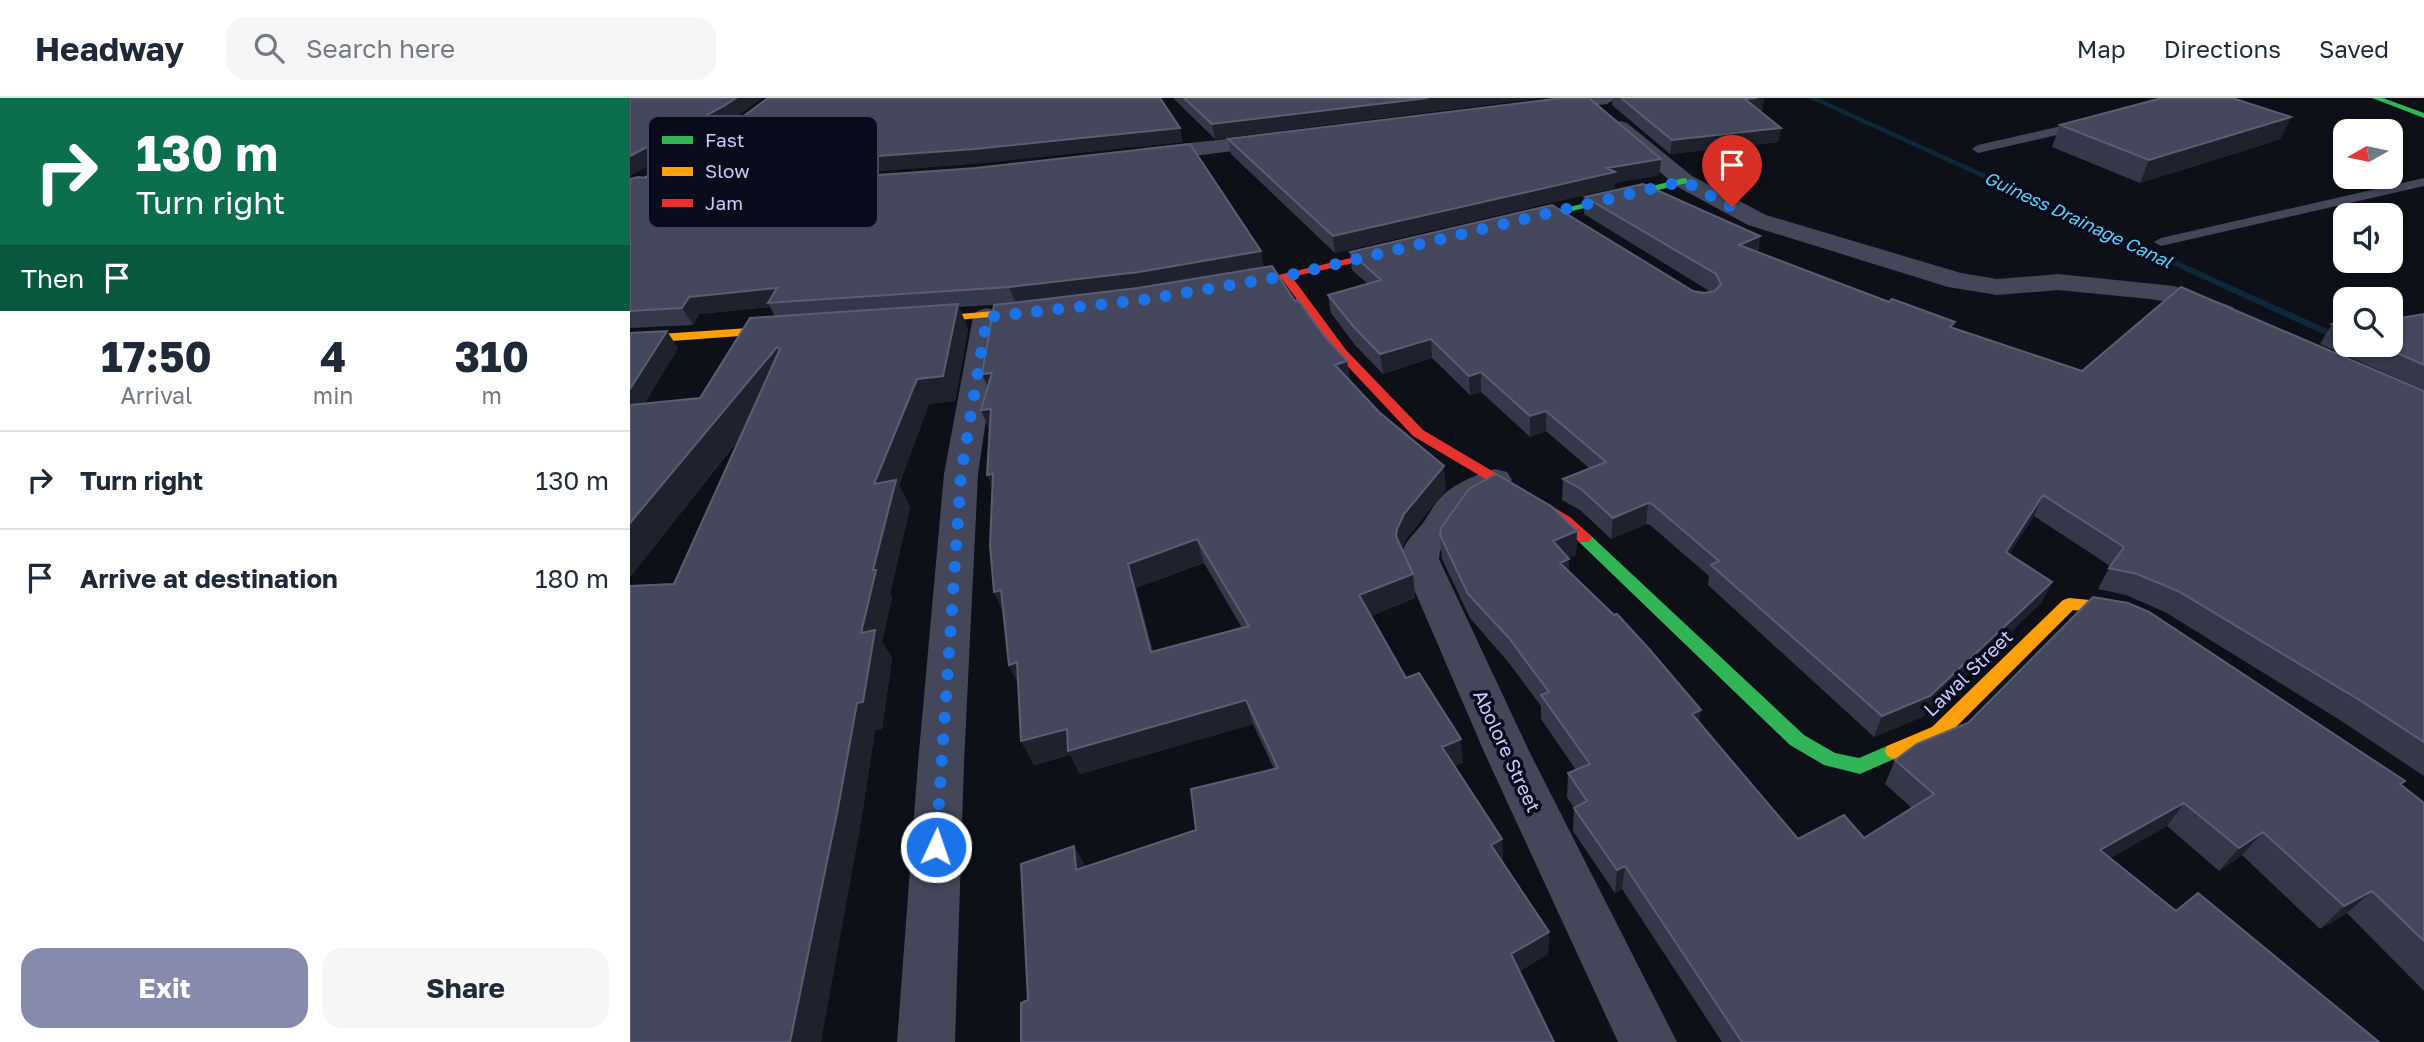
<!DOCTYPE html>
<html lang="en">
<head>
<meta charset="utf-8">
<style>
  :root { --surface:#fff; --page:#f6f6f7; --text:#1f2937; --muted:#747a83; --line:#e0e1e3; --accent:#868aad }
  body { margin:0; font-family:"Golos Text",sans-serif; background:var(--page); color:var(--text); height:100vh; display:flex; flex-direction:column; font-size:26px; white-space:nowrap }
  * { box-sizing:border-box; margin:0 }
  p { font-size:23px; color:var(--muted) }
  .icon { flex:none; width:38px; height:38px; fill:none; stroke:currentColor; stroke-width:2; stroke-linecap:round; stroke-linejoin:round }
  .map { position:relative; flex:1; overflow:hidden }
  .drawer { display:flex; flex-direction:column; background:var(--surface); width:630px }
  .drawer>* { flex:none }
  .guide { background:#0b6e4f; color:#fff; overflow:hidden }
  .needle { width:46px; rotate:261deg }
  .buttons { position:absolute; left:1703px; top:21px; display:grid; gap:14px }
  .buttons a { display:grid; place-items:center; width:70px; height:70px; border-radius:14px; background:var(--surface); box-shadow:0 2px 5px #0004; font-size:35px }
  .pin { position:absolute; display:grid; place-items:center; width:60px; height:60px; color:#fff; margin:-72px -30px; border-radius:50% 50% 50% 0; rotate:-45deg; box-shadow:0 0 7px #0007 }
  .pin .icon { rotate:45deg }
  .me { position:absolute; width:77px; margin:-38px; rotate:3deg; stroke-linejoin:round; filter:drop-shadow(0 0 5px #0008) }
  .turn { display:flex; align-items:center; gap:24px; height:147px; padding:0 21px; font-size:32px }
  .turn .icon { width:91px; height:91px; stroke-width:2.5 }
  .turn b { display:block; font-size:49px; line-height:60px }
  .then { display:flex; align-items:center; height:66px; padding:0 21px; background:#0003; gap:14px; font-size:26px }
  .eta { display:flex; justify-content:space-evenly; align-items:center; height:119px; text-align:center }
  .eta b { font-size:42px; font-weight:700; line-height:49px }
  .action { display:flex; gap:14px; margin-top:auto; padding:14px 21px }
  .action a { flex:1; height:80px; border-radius:21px; background:var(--accent); color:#fff; font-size:28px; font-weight:700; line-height:80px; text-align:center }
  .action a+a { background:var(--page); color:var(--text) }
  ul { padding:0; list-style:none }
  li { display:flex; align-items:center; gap:21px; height:98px; padding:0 21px; border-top:2px solid var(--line) }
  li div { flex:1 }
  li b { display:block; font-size:26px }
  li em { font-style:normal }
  header { display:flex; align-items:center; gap:42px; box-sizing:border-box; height:98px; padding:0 35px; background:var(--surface); border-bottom:2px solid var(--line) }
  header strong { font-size:33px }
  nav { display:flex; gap:38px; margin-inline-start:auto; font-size:24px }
  .search { width:490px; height:63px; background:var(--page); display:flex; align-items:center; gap:18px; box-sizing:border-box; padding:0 24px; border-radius:21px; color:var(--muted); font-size:26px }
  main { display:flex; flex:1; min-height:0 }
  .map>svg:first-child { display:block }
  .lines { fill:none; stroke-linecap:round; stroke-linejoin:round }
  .stream { fill:#0c283a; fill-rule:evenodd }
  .lane { fill:#434759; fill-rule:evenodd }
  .street { fill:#434759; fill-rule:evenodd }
  .fast { fill:#30b455; fill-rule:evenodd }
  .slow { fill:#ff9f0a; fill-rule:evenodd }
  .jam { fill:#e5322d; fill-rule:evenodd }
  .wall { fill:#363849; fill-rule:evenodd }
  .shaded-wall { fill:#1f212d }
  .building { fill:#45485c; stroke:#5a5d75; stroke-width:2; fill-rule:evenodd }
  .route { stroke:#1a73e8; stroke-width:12; stroke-dasharray:0 21.6 }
  .labels { text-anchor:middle; stroke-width:7; stroke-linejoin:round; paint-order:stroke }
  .far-water-label { font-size:18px; font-style:italic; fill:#57d4fb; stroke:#0b0c1b }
  .street-label { font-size:19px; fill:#c6ccfd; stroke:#0b0c1b }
  .key { fill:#0b0c1b; stroke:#43465f; stroke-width:2 }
  .key-label { font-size:19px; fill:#c6ccfd }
</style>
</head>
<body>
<header>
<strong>Headway</strong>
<div class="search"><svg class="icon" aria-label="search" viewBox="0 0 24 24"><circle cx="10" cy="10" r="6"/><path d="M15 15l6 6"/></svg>Search here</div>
<nav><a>Map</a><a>Directions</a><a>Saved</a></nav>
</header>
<main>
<section class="drawer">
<div class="guide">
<div class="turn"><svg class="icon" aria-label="right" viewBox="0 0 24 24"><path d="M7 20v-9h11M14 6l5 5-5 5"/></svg><div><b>130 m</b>Turn right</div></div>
<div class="then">Then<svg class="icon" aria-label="arrive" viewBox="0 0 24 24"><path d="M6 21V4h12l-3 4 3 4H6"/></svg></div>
</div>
<div class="eta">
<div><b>17:50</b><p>Arrival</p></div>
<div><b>4</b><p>min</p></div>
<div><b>310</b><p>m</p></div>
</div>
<ul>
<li><svg class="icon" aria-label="right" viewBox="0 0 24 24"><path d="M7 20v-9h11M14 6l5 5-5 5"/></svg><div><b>Turn right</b></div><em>130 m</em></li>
<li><svg class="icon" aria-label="arrive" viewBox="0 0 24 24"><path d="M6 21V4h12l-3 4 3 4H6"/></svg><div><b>Arrive at destination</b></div><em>180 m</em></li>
</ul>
<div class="action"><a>Exit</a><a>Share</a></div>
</section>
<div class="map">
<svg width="1794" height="944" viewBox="0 0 1794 944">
  <rect width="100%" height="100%" fill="#0e1018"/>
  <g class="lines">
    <path class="stream" d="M 1178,0 L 1188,0 L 1715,239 L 1715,246 Z"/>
    <path class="lane" d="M 1458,22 L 1462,23 L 1462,29 L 1348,55 L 1342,51 L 1348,47 Z
      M 1794,80 L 1794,88 L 1531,148 L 1524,144 L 1531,140 Z"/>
    <path class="street" d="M 927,0 L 987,0 L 977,6 L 910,14 L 903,12 L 900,8 L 903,4 Z
      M 990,23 L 997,25 L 1062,78 L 1136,117 L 1331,175 L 1367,181 L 1428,176 L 1544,188 L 1603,209 L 1607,215 L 1603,221 L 1593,223 L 1539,204 L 1520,201 L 1428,192 L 1367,197 L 1318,189 L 1118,127 L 1046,88 L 983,33 L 980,29 L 983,25 Z
      M 652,35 L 660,36 L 663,41 L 660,46 L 514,64 L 506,62 L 503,57 L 506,52 L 514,50 Z
      M 357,210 L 367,213 L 371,219 L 348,376 L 334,665 L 325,944 L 267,944 L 288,665 L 314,376 L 343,219 L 347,213 Z
      M 865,371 L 877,374 L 882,382 L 877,390 L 838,413 L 810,453 L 809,461 L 900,655 L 1047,944 L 988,944 L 855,656 L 771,461 C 773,444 783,438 793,425 C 799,417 804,405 812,398 C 824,386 849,375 865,371 Z"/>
    <path class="fast" d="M 145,0 L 154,0 L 113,30 L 0,94 L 0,87 L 107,26 Z
      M 1742,0 L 1753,0 L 1794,15 L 1794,20 Z
      M 1054,80 L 1057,81 L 1057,85 L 881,128 L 876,125 Z
      M 954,435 L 959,436 L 1174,637 L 1205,655 L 1229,660 L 1264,645 L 1271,648 L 1273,653 L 1271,658 L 1230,676 L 1194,667 L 1160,647 L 949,444 L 946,440 L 949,436 Z"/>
    <path class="slow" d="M 413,209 L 419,212 L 417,214 L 282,226 L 276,223 L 282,220 Z
      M 162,227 L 166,228 L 166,234 L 0,246 L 0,238 Z
      M 1439,500 L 1481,504 L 1511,514 L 1513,518 L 1511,522 L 1505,524 L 1480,516 L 1443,512 L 1316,639 L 1264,661 L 1257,658 L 1255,653 L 1257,648 L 1302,629 L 1433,502 Z"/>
    <path class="jam" d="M 772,148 L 777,151 L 776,153 L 662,179 L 716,252 L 793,332 L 940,419 L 959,436 L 962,440 L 959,444 L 949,444 L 930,425 L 783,338 L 708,258 L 652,181 L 632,185 L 627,182 Z"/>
  </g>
  <path class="wall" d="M 543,0 L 909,0 L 585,41 Z
    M 983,0 L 1134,0 L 1132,13 L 1130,13 L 1151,30 L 1148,44 L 1040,56 L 982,7 Z
    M 111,20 L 553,44 L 351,65 L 144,81 L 91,82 L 45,78 L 36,63 Z
    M 1430,27 L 1651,41 L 1510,85 L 1422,49 Z
    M 598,41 L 1031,61 L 1029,77 L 985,85 L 984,90 L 705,155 L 601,56 Z
    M 0,81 L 634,169 L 665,203 L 696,240 L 717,263 L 720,282 L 816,391 L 777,440 L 771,451 L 783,476 L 785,500 L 741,518 L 776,580 L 833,665 L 824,668 L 872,741 L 873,764 L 919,834 L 918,856 L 890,873 L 398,902 L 444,748 L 455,768 L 566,732 L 644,671 L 623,626 L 450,676 L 440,657 L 404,667 L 391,643 L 388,585 L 379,567 L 373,513 L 364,494 L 362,390 L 359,331 L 351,312 L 358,289 L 352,276 L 364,207 L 329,209 L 338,231 L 325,303 L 299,306 L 269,387 L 280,409 L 260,496 L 262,499 L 252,544 L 262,560 L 252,631 L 245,632 L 229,736 L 44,486 L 110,340 L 0,479 L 0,235 L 48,250 L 14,306 L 70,300 L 145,218 L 140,209 L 69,216 L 63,227 L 0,230 ZM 574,465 L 612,530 L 523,553 L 506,490 Z
    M 955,99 L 1130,138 L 1128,154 L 1323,230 L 1452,273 L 1794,293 L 1794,678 L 1713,624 L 1535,514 L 1496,497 L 1468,491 L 1480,468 L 1404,418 L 1379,456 L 1422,484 L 1411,505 L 1292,619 L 1244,639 L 1078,487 L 1079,478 L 1020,427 L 1016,426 L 981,441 L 950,412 L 932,402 L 933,381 L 959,370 L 916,333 L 900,339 L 851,294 L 840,297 L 802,260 L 753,276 L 725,247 L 701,215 L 698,197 L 738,186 L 722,172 L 720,154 L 1063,193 L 1074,195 L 1081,194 L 954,116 Z
    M 1794,216 L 1794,292 L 1690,246 L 1702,226 L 1715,223 L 1715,247 L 1760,247 L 1765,221 Z
    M 947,433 L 946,457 L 938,460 L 939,473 L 1168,741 L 1234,740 L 1282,710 L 1255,686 L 1265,662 L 1771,687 L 1794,705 L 1794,893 L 1717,815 L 1690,831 L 1612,757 L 1589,773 L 1537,728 L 1480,760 L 1546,813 L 1749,944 L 1092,944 L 992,791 L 985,795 L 943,733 L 944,710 L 937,699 L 938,675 L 946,672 L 911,621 L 911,608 L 879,565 L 840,520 L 812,461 L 810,437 Z"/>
  <path class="shaded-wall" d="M 106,0 L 133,0 L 102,22 L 0,78 L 0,58 Z
    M 798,0 L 909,0 L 585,41 L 582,26 Z
    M 1127,0 L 1134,0 L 1132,13 L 1113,15 L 1115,1 Z
    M 1661,19 L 1651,41 L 1510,85 L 1519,62 Z
    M 550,30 L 553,44 L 351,65 L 144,81 L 136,66 Z
    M 1151,30 L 1148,44 L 1040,56 L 1042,42 Z
    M 1031,61 L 1029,77 L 985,85 L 984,90 L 705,155 L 703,138 L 977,70 Z
    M 1130,138 L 1127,156 L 1109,147 Z
    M 631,153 L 634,170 L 514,190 L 386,205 L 379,189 Z
    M 147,190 L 138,205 L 140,209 L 69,216 L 63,227 L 52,210 L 59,199 Z
    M 328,206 L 338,231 L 325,303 L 299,306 L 269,387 L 280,409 L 260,496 L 262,499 L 252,544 L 262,560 L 252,631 L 245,632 L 229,736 L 191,944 L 160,944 L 231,535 L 243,472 L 244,386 L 287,281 Z
    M 37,233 L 48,250 L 3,325 L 0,325 L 0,291 Z
    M 801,241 L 802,260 L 753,276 L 750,256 Z
    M 147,249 L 161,274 L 0,479 L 0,425 Z
    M 717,263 L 720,286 L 705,267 Z
    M 851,274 L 851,294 L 840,297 L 839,278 Z
    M 362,275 L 362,299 L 352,276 Z
    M 361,311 L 361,335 L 351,312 Z
    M 916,313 L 916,333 L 900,339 L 900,318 Z
    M 814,368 L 816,391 L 777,440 L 770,455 L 766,438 L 767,431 L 774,416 Z
    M 363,376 L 367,401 L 357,377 Z
    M 1413,397 L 1404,418 L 1367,474 L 1376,454 Z
    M 1018,405 L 1016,426 L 981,441 L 983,420 Z
    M 947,433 L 946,457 L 922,467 L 923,443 Z
    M 567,441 L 574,465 L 506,490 L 530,578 L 521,554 L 498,466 Z
    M 939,461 L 938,485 L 930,465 Z
    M 783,476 L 785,500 L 733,521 L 729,497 Z
    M 1422,484 L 1411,505 L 1292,619 L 1244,639 L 1252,618 Z
    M 371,492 L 375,518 L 364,494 Z
    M 387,564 L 391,591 L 379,567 Z
    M 616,602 L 623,626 L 450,676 L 440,657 L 404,667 L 391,643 L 437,631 Z
    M 1071,612 L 1067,636 L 1062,616 Z
    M 831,641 L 833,665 L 814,673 L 812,649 Z
    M 1554,705 L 1537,728 L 1454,775 L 1470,752 Z
    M 1633,734 L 1612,757 L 1589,773 L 1609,750 Z
    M 872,741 L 873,764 L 862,770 L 861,747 Z
    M 444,748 L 457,771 L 446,772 Z
    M 995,768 L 992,791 L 985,795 L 987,772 Z
    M 1742,793 L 1717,815 L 1690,831 L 1714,808 Z
    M 919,834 L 918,856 L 882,878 L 881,856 Z"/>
  <path class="building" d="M 0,0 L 106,0 L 94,8 L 0,58 Z
    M 138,0 L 530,0 L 550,30 L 345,51 L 136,66 L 83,67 L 36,63 L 111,20 Z
    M 554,0 L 798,0 L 582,26 Z
    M 932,0 L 959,0 L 1031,61 L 977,70 L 985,74 L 703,138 L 598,41 Z
    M 991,0 L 1127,0 L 1115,1 L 1151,30 L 1042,42 Z
    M 1532,0 L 1602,0 L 1661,19 L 1519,62 L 1430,27 Z
    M 560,46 L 631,153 L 509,174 L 379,189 L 138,205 L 147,190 L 59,199 L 52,210 L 0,213 L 0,81 L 8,79 L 83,86 L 136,85 L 346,70 Z
    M 1013,86 L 1130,138 L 1109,147 L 1259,204 L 1262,201 L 1325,224 L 1320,229 L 1452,273 L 1551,189 L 1794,293 L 1794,644 L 1731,603 L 1548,493 L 1507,476 L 1479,470 L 1494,449 L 1413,397 L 1376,454 L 1422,484 L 1300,598 L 1252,618 L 1081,467 L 1089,463 L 1022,406 L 1018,405 L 983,420 L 951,391 L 933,381 L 976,364 L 916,313 L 900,318 L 851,274 L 839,278 L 801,241 L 750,256 L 723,228 L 698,197 L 751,182 L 720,154 L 922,107 L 1063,193 L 1074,195 L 1085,193 L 1091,186 L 1086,176 L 955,99 Z
    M 642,168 L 665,203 L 668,202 L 696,240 L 717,263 L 705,267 L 749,314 L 814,368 L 774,416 L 767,431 L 766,438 L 783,476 L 729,497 L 776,580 L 789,575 L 831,641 L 812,649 L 872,741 L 861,747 L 919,834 L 881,856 L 924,944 L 391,944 L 391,905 L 398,902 L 391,766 L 444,748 L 446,772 L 566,732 L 561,691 L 648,670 L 616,602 L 438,653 L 437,631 L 391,643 L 387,564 L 379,567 L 371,492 L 364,494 L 360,447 L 363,376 L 357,377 L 361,311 L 351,312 L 362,275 L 352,276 L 364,207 L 508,190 ZM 567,441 L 619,528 L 521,554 L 498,466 Z
    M 328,206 L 313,278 L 287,281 L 244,386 L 266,382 L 243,472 L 246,472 L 231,535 L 245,532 L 233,604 L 227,605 L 208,710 L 160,944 L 0,944 L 0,488 L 44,486 L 150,251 L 147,249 L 0,425 L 0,307 L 70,300 L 120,220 Z
    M 1794,216 L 1794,267 L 1749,247 L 1760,247 L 1760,218 L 1765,221 Z
    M 1715,223 L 1715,232 L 1702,226 Z
    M 37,233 L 0,291 L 0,235 Z
    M 866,376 L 921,408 L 947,433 L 923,443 L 939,461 L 930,465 L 984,517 L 987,516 L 1020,552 L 1071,612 L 1062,616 L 1168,741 L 1214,717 L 1234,740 L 1304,696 L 1265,662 L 1287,646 L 1338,625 L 1463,499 L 1498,505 L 1519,514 L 1775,683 L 1770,686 L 1794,705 L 1794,843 L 1742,793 L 1714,808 L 1633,734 L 1609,750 L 1554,705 L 1470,752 L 1546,813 L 1568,795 L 1749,944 L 1112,944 L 995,768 L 987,772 L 944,710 L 957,703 L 938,675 L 960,666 L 911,597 L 919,594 L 879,540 L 838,496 L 810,437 L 811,430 L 839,391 Z"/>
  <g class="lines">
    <path class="route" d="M 306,749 L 331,376 L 357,219 L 511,202 L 656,178 L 1054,83 L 1102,109"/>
  </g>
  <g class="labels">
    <g class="far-water-label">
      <text transform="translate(1448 122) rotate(25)" y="6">Guiness Drainage Canal</text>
    </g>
    <g class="street-label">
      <text transform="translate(1338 575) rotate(-44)" y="7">Lawal Street</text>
      <text transform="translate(877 653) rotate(65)" y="7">Abolore Street</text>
    </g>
  </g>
  <rect x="18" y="18" width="230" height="112" rx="10" class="key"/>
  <rect x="32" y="38" width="31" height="8" fill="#30b455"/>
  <rect x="32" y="69" width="31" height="9" fill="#ff9f0a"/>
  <rect x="32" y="101" width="31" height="8" fill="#e5322d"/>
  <g class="key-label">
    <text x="75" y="49">Fast</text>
    <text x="75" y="80">Slow</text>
    <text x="75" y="112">Jam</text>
  </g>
</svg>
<div class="buttons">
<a><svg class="needle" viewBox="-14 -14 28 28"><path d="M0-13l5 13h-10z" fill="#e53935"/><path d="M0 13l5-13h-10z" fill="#747a83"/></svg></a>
<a><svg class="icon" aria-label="sound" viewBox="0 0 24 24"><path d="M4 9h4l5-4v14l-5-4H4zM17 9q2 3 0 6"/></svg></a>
<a><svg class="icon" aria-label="search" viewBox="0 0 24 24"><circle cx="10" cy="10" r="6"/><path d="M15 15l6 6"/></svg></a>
</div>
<div class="pin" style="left:1102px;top:109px;background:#d93025"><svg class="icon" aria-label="arrive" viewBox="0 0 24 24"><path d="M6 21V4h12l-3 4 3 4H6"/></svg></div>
<svg class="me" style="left:306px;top:749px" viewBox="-20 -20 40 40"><circle r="17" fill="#1a73e8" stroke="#fff" stroke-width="3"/><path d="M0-11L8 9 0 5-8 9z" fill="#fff"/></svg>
</div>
</main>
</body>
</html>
